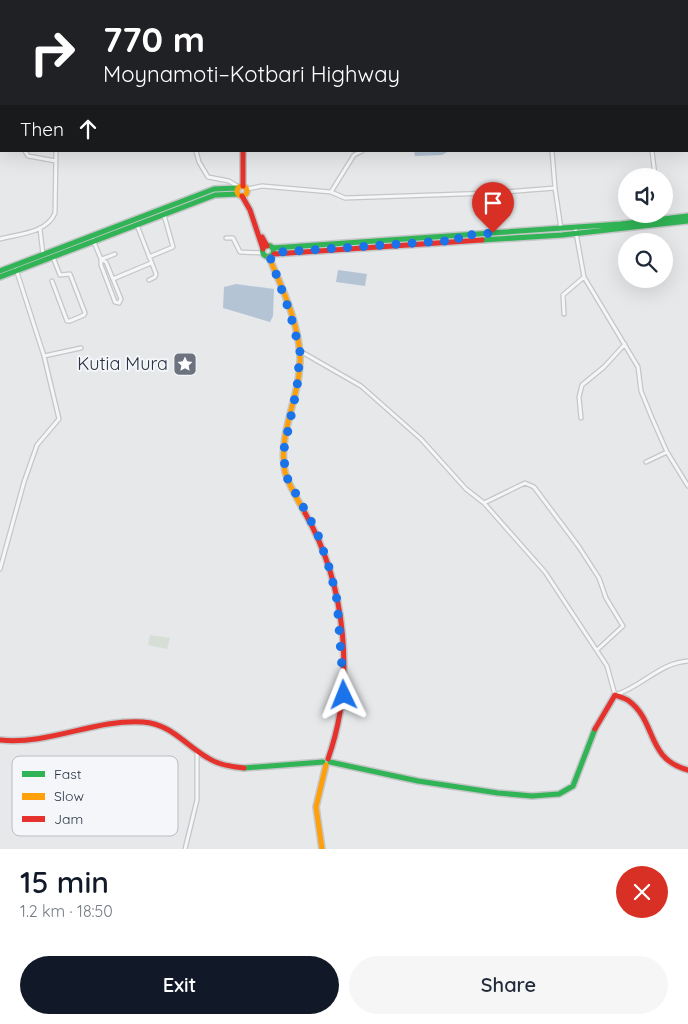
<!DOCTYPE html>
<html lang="en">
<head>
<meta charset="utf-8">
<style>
  :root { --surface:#fff; --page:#f6f6f7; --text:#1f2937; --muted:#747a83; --accent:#111827 }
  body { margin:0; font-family:Quicksand,sans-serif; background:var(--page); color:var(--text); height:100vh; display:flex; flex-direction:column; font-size:19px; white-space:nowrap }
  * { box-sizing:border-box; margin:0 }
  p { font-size:16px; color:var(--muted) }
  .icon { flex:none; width:28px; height:28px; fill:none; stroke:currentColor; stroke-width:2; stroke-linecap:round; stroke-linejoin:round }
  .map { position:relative; height:849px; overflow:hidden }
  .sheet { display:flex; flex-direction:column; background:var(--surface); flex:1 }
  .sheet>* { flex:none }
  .guide { position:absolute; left:0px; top:0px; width:689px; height:152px; box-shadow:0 5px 20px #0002; background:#202124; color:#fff; overflow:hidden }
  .fabs { position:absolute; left:618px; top:168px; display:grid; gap:10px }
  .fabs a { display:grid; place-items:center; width:55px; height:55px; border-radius:50%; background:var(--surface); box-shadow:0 5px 20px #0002; font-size:25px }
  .pin { position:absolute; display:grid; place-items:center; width:42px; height:42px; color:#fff; margin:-51px -21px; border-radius:50% 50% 50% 0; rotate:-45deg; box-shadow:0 0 5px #0007 }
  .pin .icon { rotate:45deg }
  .me { position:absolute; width:55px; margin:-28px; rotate:358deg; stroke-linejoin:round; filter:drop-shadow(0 0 4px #0008) }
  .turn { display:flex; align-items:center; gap:18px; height:105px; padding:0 20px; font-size:22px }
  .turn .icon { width:65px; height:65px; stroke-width:2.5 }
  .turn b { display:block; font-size:35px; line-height:42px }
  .then { display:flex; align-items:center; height:48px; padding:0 20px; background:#0003; gap:10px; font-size:19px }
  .round { display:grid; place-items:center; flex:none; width:52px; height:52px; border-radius:26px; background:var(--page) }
  .head { display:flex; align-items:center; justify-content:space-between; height:85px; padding:0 20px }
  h1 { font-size:30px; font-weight:600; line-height:38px; color:var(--accent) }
  .action { display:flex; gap:10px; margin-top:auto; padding:10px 20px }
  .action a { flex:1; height:58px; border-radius:30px; background:var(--accent); color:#fff; font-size:20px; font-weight:600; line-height:58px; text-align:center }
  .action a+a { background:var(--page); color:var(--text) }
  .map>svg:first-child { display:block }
  .green { fill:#d6ded6 }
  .water { fill:#b4c4d5 }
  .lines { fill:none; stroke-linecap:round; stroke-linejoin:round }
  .street-casing { stroke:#c4c6c8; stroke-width:5.5 }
  .fast-casing { stroke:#c4c6c8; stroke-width:8 }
  .slow-casing { stroke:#c4c6c8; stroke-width:8 }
  .jam-casing { stroke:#c4c6c8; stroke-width:8 }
  .street { stroke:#f5f6f7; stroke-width:3 }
  .fast { stroke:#30b455; stroke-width:5 }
  .slow { stroke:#ff9f0a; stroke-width:5 }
  .jam { stroke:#e5322d; stroke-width:5 }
  .route { stroke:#1a73e8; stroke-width:9; stroke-dasharray:0 16.2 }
  .labels { text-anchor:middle; stroke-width:4; stroke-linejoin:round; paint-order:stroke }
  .poi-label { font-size:18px; fill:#2b3445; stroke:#f4f6f9; text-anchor:end }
  .key { fill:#f4f6f9; stroke:#b8bcc3; stroke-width:1 }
  .key-label { font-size:14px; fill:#2b3445 }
</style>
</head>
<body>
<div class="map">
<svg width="688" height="849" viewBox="0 0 688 849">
  <rect width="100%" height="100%" fill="#e6e8ea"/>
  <path class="green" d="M 150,635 L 170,638 L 167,649 L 148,645 Z"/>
  <path class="water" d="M 414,151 L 449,151 L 442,155 L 415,156 Z
    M 338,270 L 367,274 L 365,286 L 336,282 Z
    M 236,284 L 274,289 L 273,316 L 270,322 L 223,308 L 224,287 Z"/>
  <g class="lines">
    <g class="street-casing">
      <path id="street" d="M 16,0 L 16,1
        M 155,0 L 156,1
        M 485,0 L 486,1
        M 551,0 L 551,1
        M 635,0 L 635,1
        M 541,1 L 542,0
        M 25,151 L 28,156 L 56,161
        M 196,151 L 199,162 L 208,177 L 229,181 L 239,187
        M 552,151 L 555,188
        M 652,151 L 655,176
        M 247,189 L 262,186 L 331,192 L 354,155 L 362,151
        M 331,192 L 345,198 L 491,193 L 555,188 L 561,229
        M 137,225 L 156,274 L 155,277 L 149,280
        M 575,227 L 584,277 L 638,367 L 641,391 L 652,418 L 667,452 L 688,486
        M 40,229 L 43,255
        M 226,238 L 233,238 L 240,252 L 263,253
        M 0,239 C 19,234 47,233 55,213 L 56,151
        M 93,240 L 101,259 L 106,262 L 121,299 L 119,303 L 115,302 L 101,265 L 101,259
        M 149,257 L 173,247 L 164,215
        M 102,259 L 115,254
        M 113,279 L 151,263
        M 52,281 L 67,321 L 70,321 L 84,315 L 85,313 L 70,274 L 60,275 L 53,257
        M 564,314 L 563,295 L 584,277
        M 300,351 L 361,386 L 421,439 L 466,489 L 484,503 L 545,572 L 607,666 L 615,695 C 642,687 659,663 688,661
        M 44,356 L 81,348
        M 581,418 L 579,397 L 582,385 L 604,367 L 625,344
        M 646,462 L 667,452
        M 484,503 L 525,483 L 534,487 L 579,547 L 599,578 L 606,598 L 623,626 L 597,650
        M 0,569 L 24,482 L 37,445 L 59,419 L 44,356 L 16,269
        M 185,849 L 197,800 L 197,751"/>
    </g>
    <g class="fast-casing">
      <path id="fast" d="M 482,240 L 562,235 L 688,221
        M262.5 251a5.5 5.5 0 1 1 11 0a5.5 5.5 0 1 1-11 0Z
        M 273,248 L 621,224 L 688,216
        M 0,271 L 214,189 L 238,188
        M 0,277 L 215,195 L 238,194
        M 330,762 L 418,781 L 498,793 L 532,796 L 559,794 L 573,786 L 595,729
        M 244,768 L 323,762"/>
    </g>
    <g class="slow-casing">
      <path id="slow" d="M 313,0 L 313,1
        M237 191a5 5 0 1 1 10 0a5 5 0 1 1-10 0Z
        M 269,257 C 282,288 298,321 300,355 C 302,394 277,432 285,472 C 289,486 298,500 305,513
        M 322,849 L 316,807 L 326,765"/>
    </g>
    <g class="jam-casing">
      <path id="jam" d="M 243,151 L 243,186
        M 242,196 L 250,210 L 263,249
        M 262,237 L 267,246
        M 274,254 L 482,240
        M 305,513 C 346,585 356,680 328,759
        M 595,729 L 615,695 C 620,697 625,698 629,701 C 657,722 646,759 688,770
        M 0,740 C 50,745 94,719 143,722 C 171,724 185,745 208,758 C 219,765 232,767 244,768"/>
    </g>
    <use href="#street" class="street"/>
    <use href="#fast" class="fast"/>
    <use href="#slow" class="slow"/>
    <use href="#jam" class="jam"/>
  </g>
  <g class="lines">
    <path class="route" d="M 344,695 L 337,600 L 330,570 L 317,532 L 285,474 L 284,449 L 297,388 L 300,351 L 290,313 L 270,257 L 280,252 L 459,240 L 458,236 L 493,233"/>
  </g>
  <defs>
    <g id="sight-square" transform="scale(1.25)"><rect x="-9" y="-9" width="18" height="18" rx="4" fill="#6c737f" stroke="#f4f6f9"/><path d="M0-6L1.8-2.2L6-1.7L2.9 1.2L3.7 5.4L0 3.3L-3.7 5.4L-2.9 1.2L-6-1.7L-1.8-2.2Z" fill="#fff"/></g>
  </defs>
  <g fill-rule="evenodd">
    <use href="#sight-square" x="185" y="364"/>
  </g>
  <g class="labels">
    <g class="poi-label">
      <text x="168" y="370">Kutia Mura</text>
    </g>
  </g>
  <rect x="12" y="756" width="166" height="80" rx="8" class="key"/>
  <rect x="22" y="771" width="23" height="6" fill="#30b455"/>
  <rect x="22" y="793" width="23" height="7" fill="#ff9f0a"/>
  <rect x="22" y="816" width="23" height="6" fill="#e5322d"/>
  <g class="key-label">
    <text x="54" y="779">Fast</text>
    <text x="54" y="801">Slow</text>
    <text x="54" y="824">Jam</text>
  </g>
</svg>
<div class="fabs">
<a><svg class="icon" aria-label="sound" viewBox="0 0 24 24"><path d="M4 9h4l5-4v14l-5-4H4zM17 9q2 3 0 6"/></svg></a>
<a><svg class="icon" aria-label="search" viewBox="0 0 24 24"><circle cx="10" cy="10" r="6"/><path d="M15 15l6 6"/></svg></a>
</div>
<div class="pin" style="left:493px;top:233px;background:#d93025"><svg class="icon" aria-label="arrive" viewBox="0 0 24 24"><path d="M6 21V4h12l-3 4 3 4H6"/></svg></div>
<svg class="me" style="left:344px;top:695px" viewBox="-20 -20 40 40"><path d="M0-17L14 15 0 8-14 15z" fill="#1a73e8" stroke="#fff" stroke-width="4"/></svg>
<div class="guide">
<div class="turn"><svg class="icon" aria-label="right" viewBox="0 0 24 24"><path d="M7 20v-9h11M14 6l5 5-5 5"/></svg><div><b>770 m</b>Moynamoti–Kotbari Highway</div></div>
<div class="then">Then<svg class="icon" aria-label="ahead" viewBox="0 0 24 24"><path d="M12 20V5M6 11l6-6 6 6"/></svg></div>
</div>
</div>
<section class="sheet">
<div class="head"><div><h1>15 min</h1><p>1.2 km · 18:50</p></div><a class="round" style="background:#d93025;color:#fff"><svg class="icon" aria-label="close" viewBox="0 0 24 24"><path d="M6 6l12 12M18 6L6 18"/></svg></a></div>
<div class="action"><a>Exit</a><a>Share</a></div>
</section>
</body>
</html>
